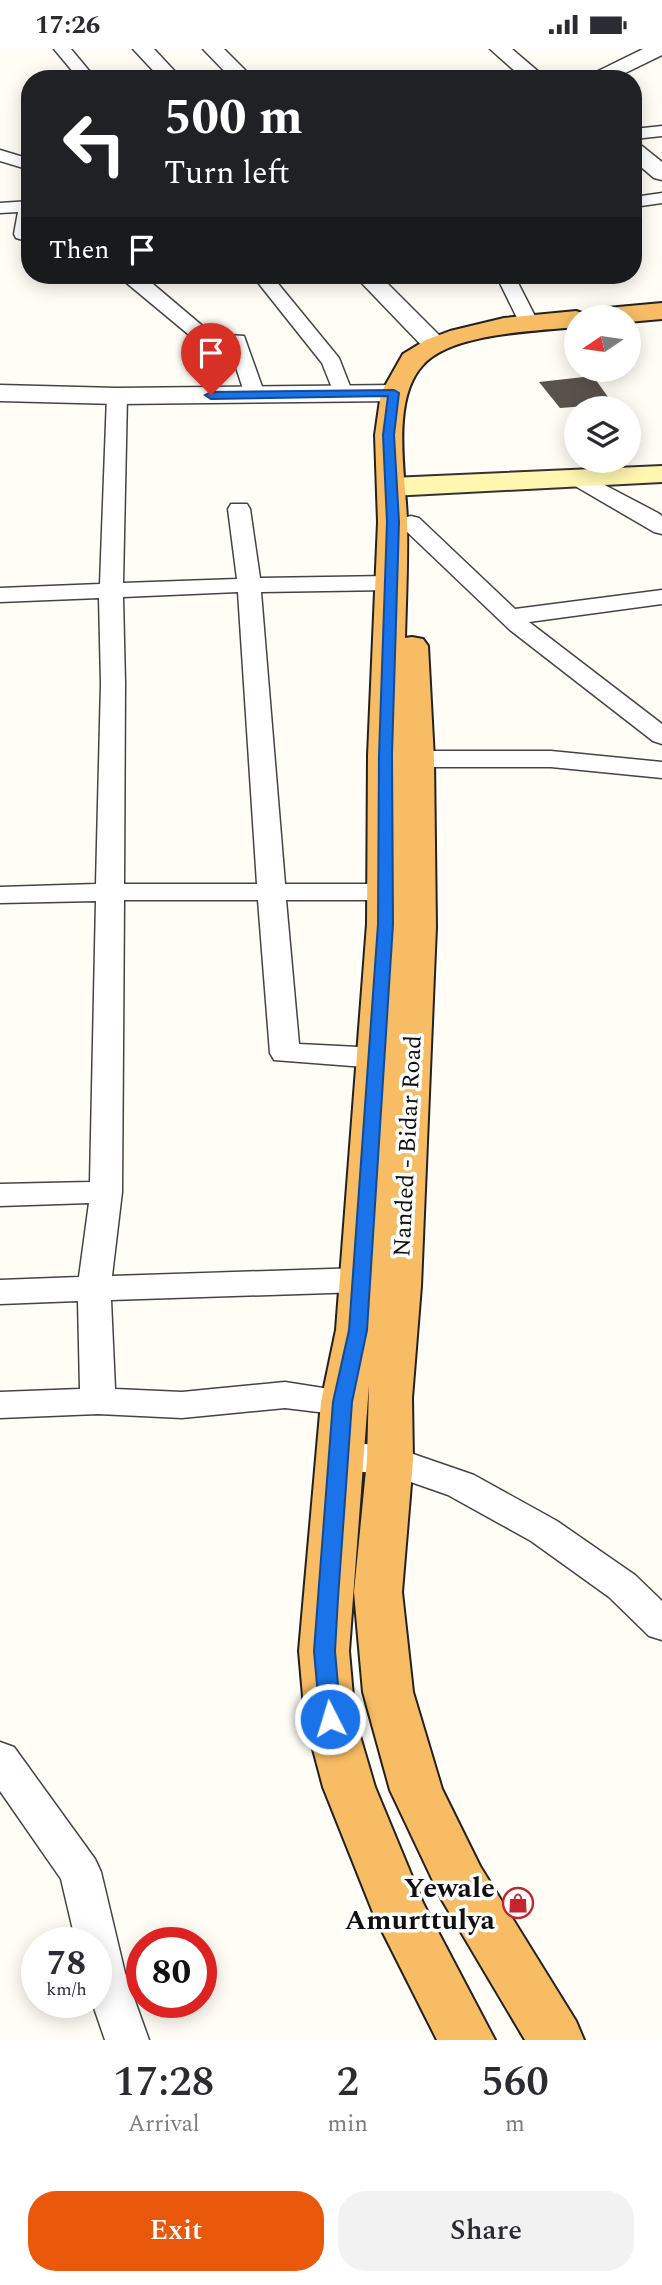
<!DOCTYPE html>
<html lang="en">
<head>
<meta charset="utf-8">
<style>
  :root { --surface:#fff; --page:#f2f2f3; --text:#2b2b33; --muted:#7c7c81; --accent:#ea580c }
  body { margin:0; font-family:Spectral,serif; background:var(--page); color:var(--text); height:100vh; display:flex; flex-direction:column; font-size:26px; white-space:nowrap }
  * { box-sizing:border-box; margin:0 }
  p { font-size:23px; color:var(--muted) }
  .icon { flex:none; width:38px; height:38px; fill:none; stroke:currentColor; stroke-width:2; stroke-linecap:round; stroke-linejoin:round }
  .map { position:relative; height:1991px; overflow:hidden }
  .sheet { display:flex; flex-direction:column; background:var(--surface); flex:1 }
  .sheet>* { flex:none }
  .top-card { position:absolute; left:21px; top:21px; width:621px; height:214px; border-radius:28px; box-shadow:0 4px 18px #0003; background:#202124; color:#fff; overflow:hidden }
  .needle { width:46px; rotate:257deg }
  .controls { position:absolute; left:564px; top:256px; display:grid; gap:14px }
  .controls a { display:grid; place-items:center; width:77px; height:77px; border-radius:50%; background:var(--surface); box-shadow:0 4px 18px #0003; font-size:35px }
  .speed { position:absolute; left:21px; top:1878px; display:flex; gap:14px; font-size:35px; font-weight:700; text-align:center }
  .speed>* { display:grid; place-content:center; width:91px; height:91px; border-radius:50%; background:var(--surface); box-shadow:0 4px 18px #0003; line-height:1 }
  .speed small { font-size:18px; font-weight:400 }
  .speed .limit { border:10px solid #d22; background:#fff; color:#111 }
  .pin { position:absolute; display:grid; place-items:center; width:60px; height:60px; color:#fff; margin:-72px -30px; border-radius:50% 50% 50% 0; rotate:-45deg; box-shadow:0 0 7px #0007 }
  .pin .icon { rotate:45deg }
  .me { position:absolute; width:77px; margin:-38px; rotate:355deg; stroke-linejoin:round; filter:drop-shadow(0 0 5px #0008) }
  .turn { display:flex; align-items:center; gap:24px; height:147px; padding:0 28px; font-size:32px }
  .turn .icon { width:91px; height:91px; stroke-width:2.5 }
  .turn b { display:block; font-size:49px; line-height:60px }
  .then { display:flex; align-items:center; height:66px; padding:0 28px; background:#0003; gap:14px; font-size:26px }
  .eta { display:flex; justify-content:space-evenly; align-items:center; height:119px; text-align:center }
  .eta b { font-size:42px; font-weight:600; line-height:49px }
  .cta { display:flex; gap:14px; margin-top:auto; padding:14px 28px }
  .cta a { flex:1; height:80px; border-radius:28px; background:var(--accent); color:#fff; font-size:28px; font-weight:600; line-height:80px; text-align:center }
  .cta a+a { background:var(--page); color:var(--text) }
  .status { display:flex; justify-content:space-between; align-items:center; height:49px; padding:0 35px; background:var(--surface); direction:ltr }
  .status svg { height:19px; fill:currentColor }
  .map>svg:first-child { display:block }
  .building { fill:#5a524d }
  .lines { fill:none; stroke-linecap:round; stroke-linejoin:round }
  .minor-casing { stroke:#444; stroke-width:3 }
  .tertiary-casing { stroke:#444; stroke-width:3 }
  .secondary-casing { stroke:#333; stroke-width:4 }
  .trunk-casing { stroke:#222; stroke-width:4 }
  .minor { fill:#fff; fill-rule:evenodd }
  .tertiary { fill:#fff; fill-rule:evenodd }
  .secondary { fill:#fff6b0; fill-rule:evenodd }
  .trunk { fill:#f7bc64; fill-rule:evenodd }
  .route { fill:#1a73e8; stroke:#114b97; stroke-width:2 }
  .labels { text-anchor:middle; stroke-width:7; stroke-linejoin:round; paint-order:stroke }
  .street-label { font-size:24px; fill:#111; stroke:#fff }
  .near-poi-label { font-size:28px; font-weight:bold; fill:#111; stroke:#fff; text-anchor:end }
</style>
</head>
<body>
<div class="status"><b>17:26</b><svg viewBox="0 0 49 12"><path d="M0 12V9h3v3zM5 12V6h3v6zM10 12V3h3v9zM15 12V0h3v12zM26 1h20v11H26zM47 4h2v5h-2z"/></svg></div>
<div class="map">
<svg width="662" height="1991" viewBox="0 0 662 1991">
  <rect width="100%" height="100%" fill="#fffdf5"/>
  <path class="building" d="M 593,327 L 613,355 L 560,359 L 539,333 Z"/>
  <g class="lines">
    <g class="minor-casing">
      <path id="minor" d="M 54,0 L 71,0 L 96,30 L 79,30 Z
        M 662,77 L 662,87 L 634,90 L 634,80 Z
        M 0,101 L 30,110 L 30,121 L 0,112 Z
        M 662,144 L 662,154 L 634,158 L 634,148 Z
        M 30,152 L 30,193 L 16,189 L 14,185 L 18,163 L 0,164 L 0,154 Z
        M 117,226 L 139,226 L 147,230 L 212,285 L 244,287 L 265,346 L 262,350 L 248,350 L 245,346 L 229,297 L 200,295 Z
        M 252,226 L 271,226 L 339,309 L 353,345 L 350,349 L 336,349 L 322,314 Z
        M 496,226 L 514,226 L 539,275 L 536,279 L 522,279 Z
        M 117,341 L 124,343 L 127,347 L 123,534 L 237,530 L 228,460 L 231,455 L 247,455 L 250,460 L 260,529 L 390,527 L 398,529 L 402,534 L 398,539 L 390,541 L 261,543 L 285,835 L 406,835 L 416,837 L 420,843 L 416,849 L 406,851 L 286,851 L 299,995 L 378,999 L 389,1002 L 393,1009 L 389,1016 L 378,1019 L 274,1011 L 270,1004 L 258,851 L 124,851 L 122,1143 L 112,1227 L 361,1219 L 373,1223 L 378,1231 L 373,1239 L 361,1243 L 111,1251 L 115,1340 L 182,1343 L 285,1333 L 355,1344 L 360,1353 L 355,1362 L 343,1366 L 285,1359 L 182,1369 L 98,1365 L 0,1369 L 0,1343 L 80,1340 L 78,1252 L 0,1255 L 0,1231 L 79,1228 L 89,1154 L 0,1157 L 0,1135 L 90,1133 L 96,852 L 0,854 L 0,838 L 96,835 L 101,634 L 99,549 L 0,553 L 0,539 L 100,535 L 107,347 L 110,343 ZM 238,543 L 257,835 L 124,835 L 125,634 L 123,548 Z
        M 578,422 L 658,464 L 662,467 L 662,485 L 654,483 L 570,434 L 567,429 L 570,424 Z
        M 411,467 L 419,469 L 515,560 L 662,541 L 662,555 L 529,573 L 662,675 L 662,695 L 653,692 L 510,581 L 403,479 L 400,474 L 403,469 Z
        M 394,699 L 417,702 L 551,702 L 662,713 L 662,729 L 551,718 L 417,718 L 385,712 L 381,707 L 385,702 Z
        M 340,1393 L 390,1397 L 474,1426 L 557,1472 L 635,1526 L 662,1552 L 662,1591 L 649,1587 L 609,1548 L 531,1492 L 448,1446 L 388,1425 L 340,1421 L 327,1417 L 322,1407 L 327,1397 Z
        M 0,1693 L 14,1698 L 95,1810 L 101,1823 L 125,1924 L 149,1991 L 105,1991 L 92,1953 L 96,1953 L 96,1894 L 76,1894 L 61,1830 L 0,1742 Z"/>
    </g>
    <g class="tertiary-casing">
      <path id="tertiary" d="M 133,0 L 154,0 L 182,30 L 161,30 Z
        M 203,0 L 224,0 L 254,30 L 232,30 Z
        M 490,0 L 512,0 L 547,30 L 524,30 Z
        M 643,0 L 662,0 L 662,6 L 613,30 L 587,30 L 590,26 Z
        M 634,96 L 642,97 L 662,113 L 662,131 L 654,129 L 634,112 Z
        M 354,226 L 379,226 L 444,291 L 447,296 L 444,301 L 435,303 L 426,301 Z
        M 0,336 L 117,339 L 394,336 L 403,339 L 407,344 L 403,349 L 394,352 L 117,355 L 0,352 Z"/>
    </g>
    <g class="secondary-casing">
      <path id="secondary" d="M 662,417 L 662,433 L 391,447 L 381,444 L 377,438 L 381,432 L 391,429 Z"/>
    </g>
    <g class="trunk-casing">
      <path id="trunk" d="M 662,254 L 662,270 L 628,273 L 628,268 L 576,268 L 576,278 C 536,282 451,284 423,316 C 390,351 406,428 407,472 C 408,511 406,550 405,589 L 412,588 L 423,590 L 428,597 L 434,710 L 436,878 L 421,1237 L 412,1349 L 413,1411 L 402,1543 L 413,1643 L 442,1740 L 480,1817 L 576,1972 L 584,1991 L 525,1991 L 442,1851 L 390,1741 L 363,1643 L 354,1543 L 367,1411 L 369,1336 L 349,1602 L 355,1670 L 375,1738 L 423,1854 L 495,1991 L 437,1991 L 374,1866 L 323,1738 L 305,1670 L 299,1602 L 321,1353 L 336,1281 L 367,875 L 368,706 L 378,473 L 375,386 L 381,344 L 403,305 L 426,291 L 450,282 L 504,269 L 576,262 L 585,265 L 596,260 Z"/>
    </g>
    <use href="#minor" class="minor"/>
    <use href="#tertiary" class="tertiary"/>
    <use href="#secondary" class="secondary"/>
    <use href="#trunk" class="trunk"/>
  </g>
  <path class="route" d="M 394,341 L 399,344 L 394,386 L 399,473 L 392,706 L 393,875 L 367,1281 L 352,1353 L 338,1549 L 335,1602 L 341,1670 L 338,1676 L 330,1678 L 323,1676 L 320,1670 L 314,1602 L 318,1549 L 333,1353 L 349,1281 L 378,875 L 379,706 L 387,473 L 383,386 L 388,347 L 211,350 L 205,346 L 211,343 Z"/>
  <defs>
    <g id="shop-ring" transform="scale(1.575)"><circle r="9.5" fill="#fff" stroke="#c4262e" stroke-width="1.5"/><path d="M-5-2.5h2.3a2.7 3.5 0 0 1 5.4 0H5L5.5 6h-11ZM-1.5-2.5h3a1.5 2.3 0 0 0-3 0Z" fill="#c4262e"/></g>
  </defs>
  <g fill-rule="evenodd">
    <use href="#shop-ring" x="518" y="1854"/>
  </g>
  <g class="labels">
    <g class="street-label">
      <text transform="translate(407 1097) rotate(-87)" y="8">Nanded - Bidar Road</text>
    </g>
    <g class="near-poi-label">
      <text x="495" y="1848">Yewale<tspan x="495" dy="32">Amurttulya</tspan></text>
    </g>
  </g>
</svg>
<div class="controls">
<a><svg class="needle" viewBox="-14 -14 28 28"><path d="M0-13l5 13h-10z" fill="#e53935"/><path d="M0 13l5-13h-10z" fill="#7c7c81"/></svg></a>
<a><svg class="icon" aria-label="layers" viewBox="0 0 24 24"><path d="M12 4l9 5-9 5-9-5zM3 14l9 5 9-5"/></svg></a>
</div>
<div class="speed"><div>78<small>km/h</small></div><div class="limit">80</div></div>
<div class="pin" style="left:211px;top:346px;background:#d93025"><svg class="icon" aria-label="arrive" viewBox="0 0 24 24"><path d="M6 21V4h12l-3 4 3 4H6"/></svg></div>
<svg class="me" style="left:330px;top:1670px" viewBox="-20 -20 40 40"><circle r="17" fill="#1a73e8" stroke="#fff" stroke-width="3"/><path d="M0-11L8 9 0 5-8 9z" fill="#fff"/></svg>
<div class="top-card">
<div class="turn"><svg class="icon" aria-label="left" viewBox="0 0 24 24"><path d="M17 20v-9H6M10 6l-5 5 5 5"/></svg><div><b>500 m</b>Turn left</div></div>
<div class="then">Then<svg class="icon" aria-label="arrive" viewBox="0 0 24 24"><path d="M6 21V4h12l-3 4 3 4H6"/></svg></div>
</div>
</div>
<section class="sheet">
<div class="eta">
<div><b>17:28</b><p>Arrival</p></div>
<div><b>2</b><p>min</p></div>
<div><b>560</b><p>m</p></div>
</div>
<div class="cta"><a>Exit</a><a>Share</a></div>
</section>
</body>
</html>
